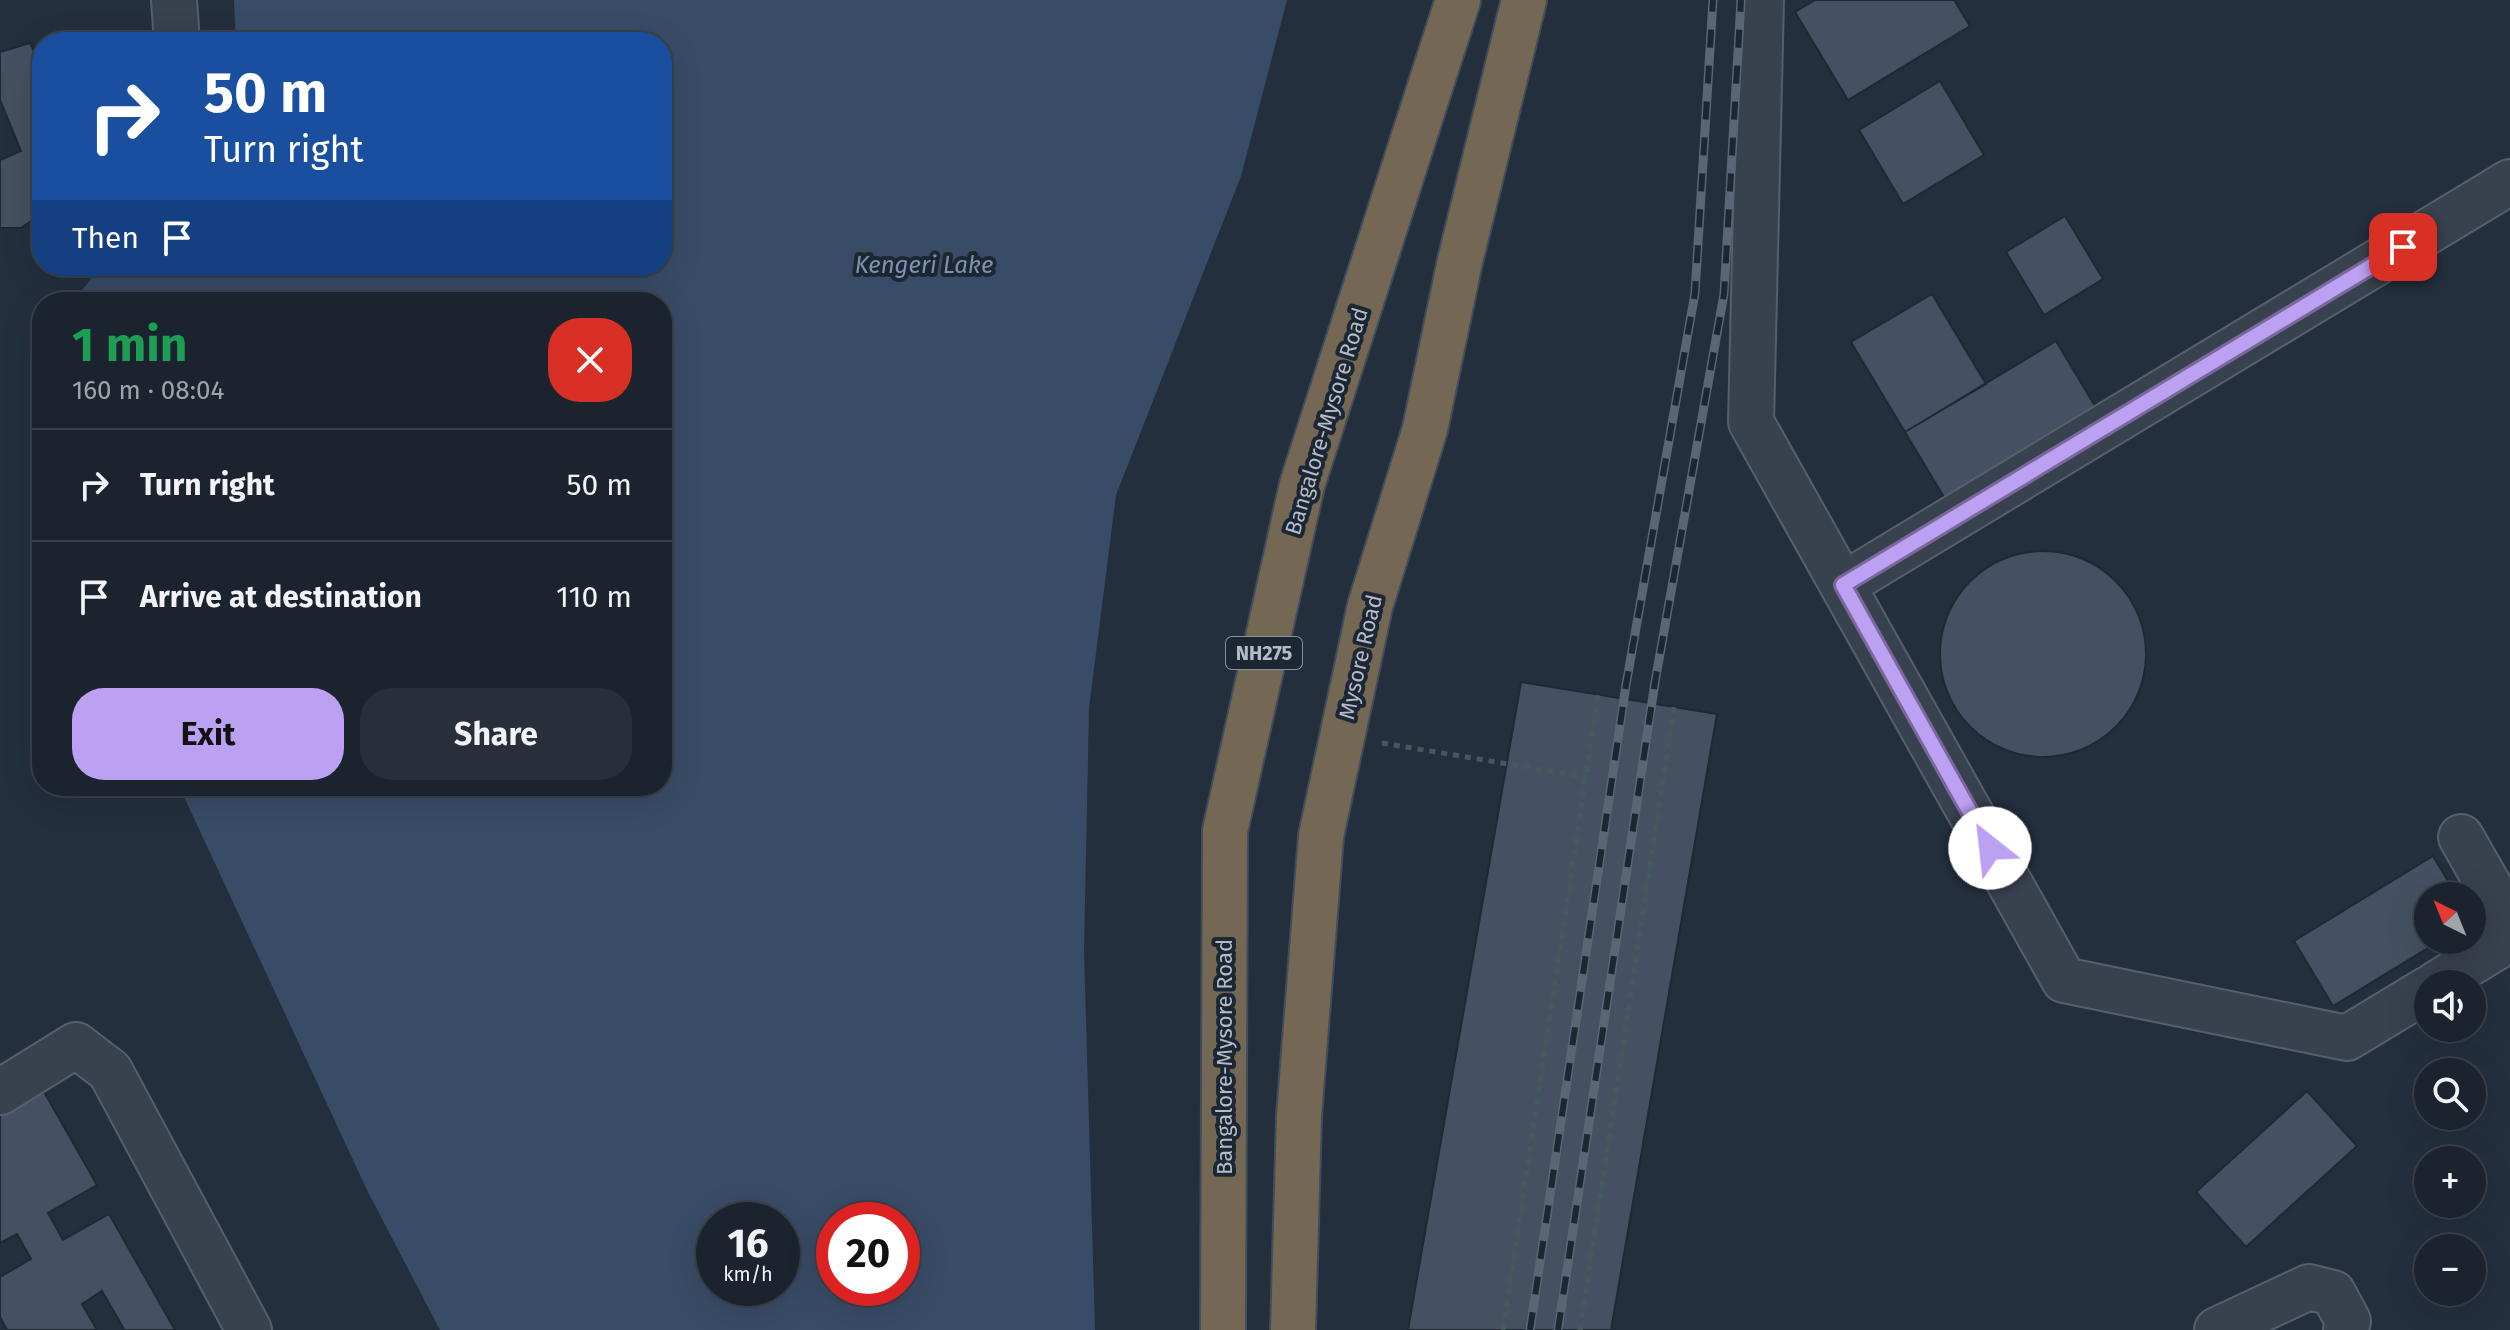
<!DOCTYPE html>
<html lang="en">
<head>
<meta charset="utf-8">
<style>
  :root { --surface:#1b232e; --page:#282f3a; --text:#f1f3f6; --muted:#a0a4aa; --line:#39404a; --accent:#bca0f2 }
  body { margin:0; font-family:"Fira Sans",sans-serif; background:var(--page); color:var(--text); height:100vh; display:flex; flex-direction:column; font-size:30px; white-space:nowrap }
  * { box-sizing:border-box; margin:0 }
  p { font-size:26px; color:var(--muted) }
  .icon { flex:none; width:44px; height:44px; fill:none; stroke:currentColor; stroke-width:2; stroke-linecap:round; stroke-linejoin:round }
  .map { position:relative; flex:1; overflow:hidden }
  .panel { position:absolute; left:32px; top:292px; width:640px; height:504px; display:flex; flex-direction:column; background:var(--surface); border-radius:32px; box-shadow:0 8px 32px #0002,0 0 0 2px var(--line) }
  .panel>* { flex:none }
  .guide { position:absolute; left:32px; top:32px; width:640px; height:244px; border-radius:32px; box-shadow:0 8px 32px #0002,0 0 0 2px var(--line); background:#1a4fa0; color:#fff; overflow:hidden }
  .needle { width:52px; rotate:317deg }
  .tools { position:absolute; left:2414px; top:882px; display:grid; gap:16px }
  .tools a { display:grid; place-items:center; width:72px; height:72px; border-radius:50%; background:var(--surface); box-shadow:0 8px 32px #0002,0 0 0 2px var(--line); font-size:40px }
  .speed { position:absolute; left:696px; top:1202px; display:flex; gap:16px; font-size:40px; font-weight:700; text-align:center }
  .speed>* { display:grid; place-content:center; width:104px; height:104px; border-radius:50%; background:var(--surface); box-shadow:0 8px 32px #0002,0 0 0 2px var(--line); line-height:1 }
  .speed small { font-size:20px; font-weight:400 }
  .speed .limit { border:12px solid #d22; background:#fff; color:#111 }
  .pin { position:absolute; display:grid; place-items:center; width:68px; height:68px; color:#fff; margin:-34px; border-radius:16px; box-shadow:0 4px 12px #0006 }
  .me { position:absolute; width:88px; margin:-44px; rotate:331deg; stroke-linejoin:round; filter:drop-shadow(0 0 6px #0008) }
  .turn { display:flex; align-items:center; gap:28px; height:168px; padding:0 40px; font-size:36px }
  .turn .icon { width:104px; height:104px; stroke-width:2.5 }
  .turn b { display:block; font-size:56px; line-height:68px }
  .then { display:flex; align-items:center; height:76px; padding:0 40px; background:#0003; gap:16px; font-size:30px }
  .round { display:grid; place-items:center; flex:none; width:84px; height:84px; border-radius:32px; background:var(--page) }
  .head { display:flex; align-items:center; justify-content:space-between; height:136px; padding:0 40px }
  h1 { font-size:48px; font-weight:700; line-height:60px; color:#1e9e55 }
  .primary-button { display:flex; gap:16px; margin-top:auto; padding:16px 40px }
  .primary-button a { flex:1; height:92px; border-radius:32px; background:var(--accent); color:#111; font-size:32px; font-weight:700; line-height:92px; text-align:center }
  .primary-button a+a { background:var(--page); color:var(--text) }
  ul { padding:0; list-style:none }
  li { display:flex; align-items:center; gap:24px; height:112px; padding:0 40px; border-top:2px solid var(--line) }
  li div { flex:1 }
  li b { display:block; font-size:30px }
  li em { font-style:normal }
  .map>svg:first-child { display:block }
  .water { fill:#394c67; fill-rule:evenodd }
  .building { fill:#455162; stroke:#1f2835; stroke-width:2 }
  .lines { fill:none; stroke-linecap:round; stroke-linejoin:round }
  .minor-casing { stroke:#565f6c; stroke-width:48 }
  .highway-casing { stroke:#434c59; stroke-width:48 }
  .path { stroke:#44595c; stroke-width:5; stroke-dasharray:6 6; stroke-linecap:butt }
  .minor { stroke:#38414e; stroke-width:44 }
  .highway { stroke:#746855; stroke-width:44 }
  .rail-casing { stroke:#5a6575; stroke-width:9 }
  .rail { stroke:#1d2633; stroke-width:6; stroke-dasharray:18; stroke-linecap:butt }
  .route-casing { stroke:#7a689d; stroke-width:20 }
  .route { stroke:#bca0f2; stroke-width:14 }
  .labels { text-anchor:middle; stroke-width:8; stroke-linejoin:round; paint-order:stroke }
  .shield { fill:#1d2633; stroke:#878f9c; stroke-width:2 }
  .shield-label { font-size:20px; font-weight:bold; fill:#b4bcc9 }
  .street-label { font-size:22px; fill:#b4bcc9; stroke:#1d2633 }
  .water-label { font-size:24px; font-style:italic; fill:#7c92b1; stroke:#1d2633 }
</style>
</head>
<body>
<div class="map">
<svg width="2510" height="1330" viewBox="0 0 2510 1330">
  <rect width="100%" height="100%" fill="#242f3e"/>
  <path class="water" d="M 234,0 L 1287,0 L 1241,176 L 1116,495 L 1089,708 L 1084,951 L 1095,1330 L 440,1330 L 368,1192 L 179,786 L 662,786 L 662,302 L 73,302 L 101,266 L 662,266 L 662,42 L 236,42 ZM 714,1220 L 782,1220 L 782,1288 L 714,1288 ZM 834,1220 L 902,1220 L 902,1288 L 834,1288 Z"/>
  <path class="building" d="M 1815,0 L 1954,0 L 1970,26 L 1848,100 L 1795,12 Z
    M 30,43 L 42,69 L 42,213 L 21,228 L 0,228 L 0,160 L 21,151 L 0,100 L 0,52 Z
    M 1940,81 L 1984,155 L 1903,204 L 1859,130 Z
    M 2065,216 L 2103,279 L 2044,315 L 2006,252 Z
    M 1932,294 L 1986,384 L 1905,432 L 1851,342 Z
    M 2056,341 L 2098,411 L 1947,502 L 1905,432 Z
    M1940 654a103 103 0 1 1 206 0a103 103 0 1 1-206 0Z
    M 1521,682 L 1717,714 L 1611,1330 L 1408,1330 Z
    M 2433,856 L 2457,896 L 2428,896 L 2428,940 L 2441,940 L 2333,1006 L 2294,941 Z
    M 39,1083 L 97,1185 L 48,1213 L 63,1240 L 109,1214 L 175,1330 L 122,1330 L 124,1329 L 102,1291 L 82,1304 L 97,1330 L 7,1330 L 0,1317 L 0,1277 L 31,1259 L 17,1234 L 0,1243 L 0,1106 Z
    M 2307,1091 L 2357,1146 L 2246,1247 L 2196,1192 Z"/>
  <g class="lines">
    <g class="minor-casing">
      <path id="minor" d="M 174,0 L 177,42
        M 1761,0 L 1751,422 L 2064,980 L 2347,1038 L 2428,989
        M 1843,585 L 2510,182
        M 2461,837 L 2510,923
        M 2436,984 L 2510,939
        M 0,1092 L 76,1045 L 110,1071 L 249,1330
        M 2217,1330 L 2309,1287 L 2333,1293 L 2348,1321 L 2346,1330"/>
    </g>
    <g class="highway-casing">
      <path id="highway" d="M 1223,1330 L 1225,831 L 1302,485 L 1458,0
        M 1293,1330 L 1299,1116 L 1321,836 L 1370,606 L 1425,429 L 1460,261 L 1524,0"/>
    </g>
    <path class="path" d="M 1382,743 L 1586,777
      M 1503,1330 L 1598,695
      M 1580,1330 L 1674,707"/>
    <use href="#minor" class="minor"/>
    <use href="#highway" class="highway"/>
    <g class="rail-casing">
      <path id="rail" d="M 1530,1330 L 1626,685 L 1695,293 L 1713,0
        M 1558,1330 L 1655,682 L 1724,294 L 1741,0"/>
    </g>
    <use href="#rail" class="rail"/>
  </g>
  <g class="lines">
    <g class="route-casing">
      <path id="route" d="M 1990,848 L 1843,585 L 2403,247"/>
    </g>
    <use href="#route" class="route"/>
  </g>
  <g class="labels">
    <rect class="shield" x="1226" y="637" width="76" height="32" rx="6"/>
    <g class="shield-label">
      <text x="1264" y="660">NH275</text>
    </g>
    <g class="street-label">
      <text transform="translate(1326 421) rotate(-73)" y="8">Bangalore-Mysore Road</text>
      <text transform="translate(1360 657) rotate(-77)" y="8">Mysore Road</text>
      <text transform="translate(1224 1057) rotate(-90)" y="8">Bangalore-Mysore Road</text>
    </g>
    <g class="water-label">
      <text x="924" y="273">Kengeri Lake</text>
    </g>
  </g>
</svg>
<div class="tools">
<a><svg class="needle" viewBox="-14 -14 28 28"><path d="M0-13l5 13h-10z" fill="#e53935"/><path d="M0 13l5-13h-10z" fill="#a0a4aa"/></svg></a>
<a><svg class="icon" aria-label="sound" viewBox="0 0 24 24"><path d="M4 9h4l5-4v14l-5-4H4zM17 9q2 3 0 6"/></svg></a>
<a><svg class="icon" aria-label="search" viewBox="0 0 24 24"><circle cx="10" cy="10" r="6"/><path d="M15 15l6 6"/></svg></a>
<a>+</a>
<a>−</a>
</div>
<div class="speed"><div>16<small>km/h</small></div><div class="limit">20</div></div>
<div class="pin" style="left:2403px;top:247px;background:#d93025"><svg class="icon" aria-label="arrive" viewBox="0 0 24 24"><path d="M6 21V4h12l-3 4 3 4H6"/></svg></div>
<svg class="me" style="left:1990px;top:848px" viewBox="-20 -20 40 40"><circle r="19" fill="#fff"/><path d="M0-13L10 11 0 6-10 11z" fill="#bca0f2"/></svg>
<div class="guide">
<div class="turn"><svg class="icon" aria-label="right" viewBox="0 0 24 24"><path d="M7 20v-9h11M14 6l5 5-5 5"/></svg><div><b>50 m</b>Turn right</div></div>
<div class="then">Then<svg class="icon" aria-label="arrive" viewBox="0 0 24 24"><path d="M6 21V4h12l-3 4 3 4H6"/></svg></div>
</div>
<section class="panel">
<div class="head"><div><h1>1 min</h1><p>160 m · 08:04</p></div><a class="round" style="background:#d93025;color:#fff"><svg class="icon" aria-label="close" viewBox="0 0 24 24"><path d="M6 6l12 12M18 6L6 18"/></svg></a></div>
<ul>
<li><svg class="icon" aria-label="right" viewBox="0 0 24 24"><path d="M7 20v-9h11M14 6l5 5-5 5"/></svg><div><b>Turn right</b></div><em>50 m</em></li>
<li><svg class="icon" aria-label="arrive" viewBox="0 0 24 24"><path d="M6 21V4h12l-3 4 3 4H6"/></svg><div><b>Arrive at destination</b></div><em>110 m</em></li>
</ul>
<div class="primary-button"><a>Exit</a><a>Share</a></div>
</section>
</div>
</body>
</html>
